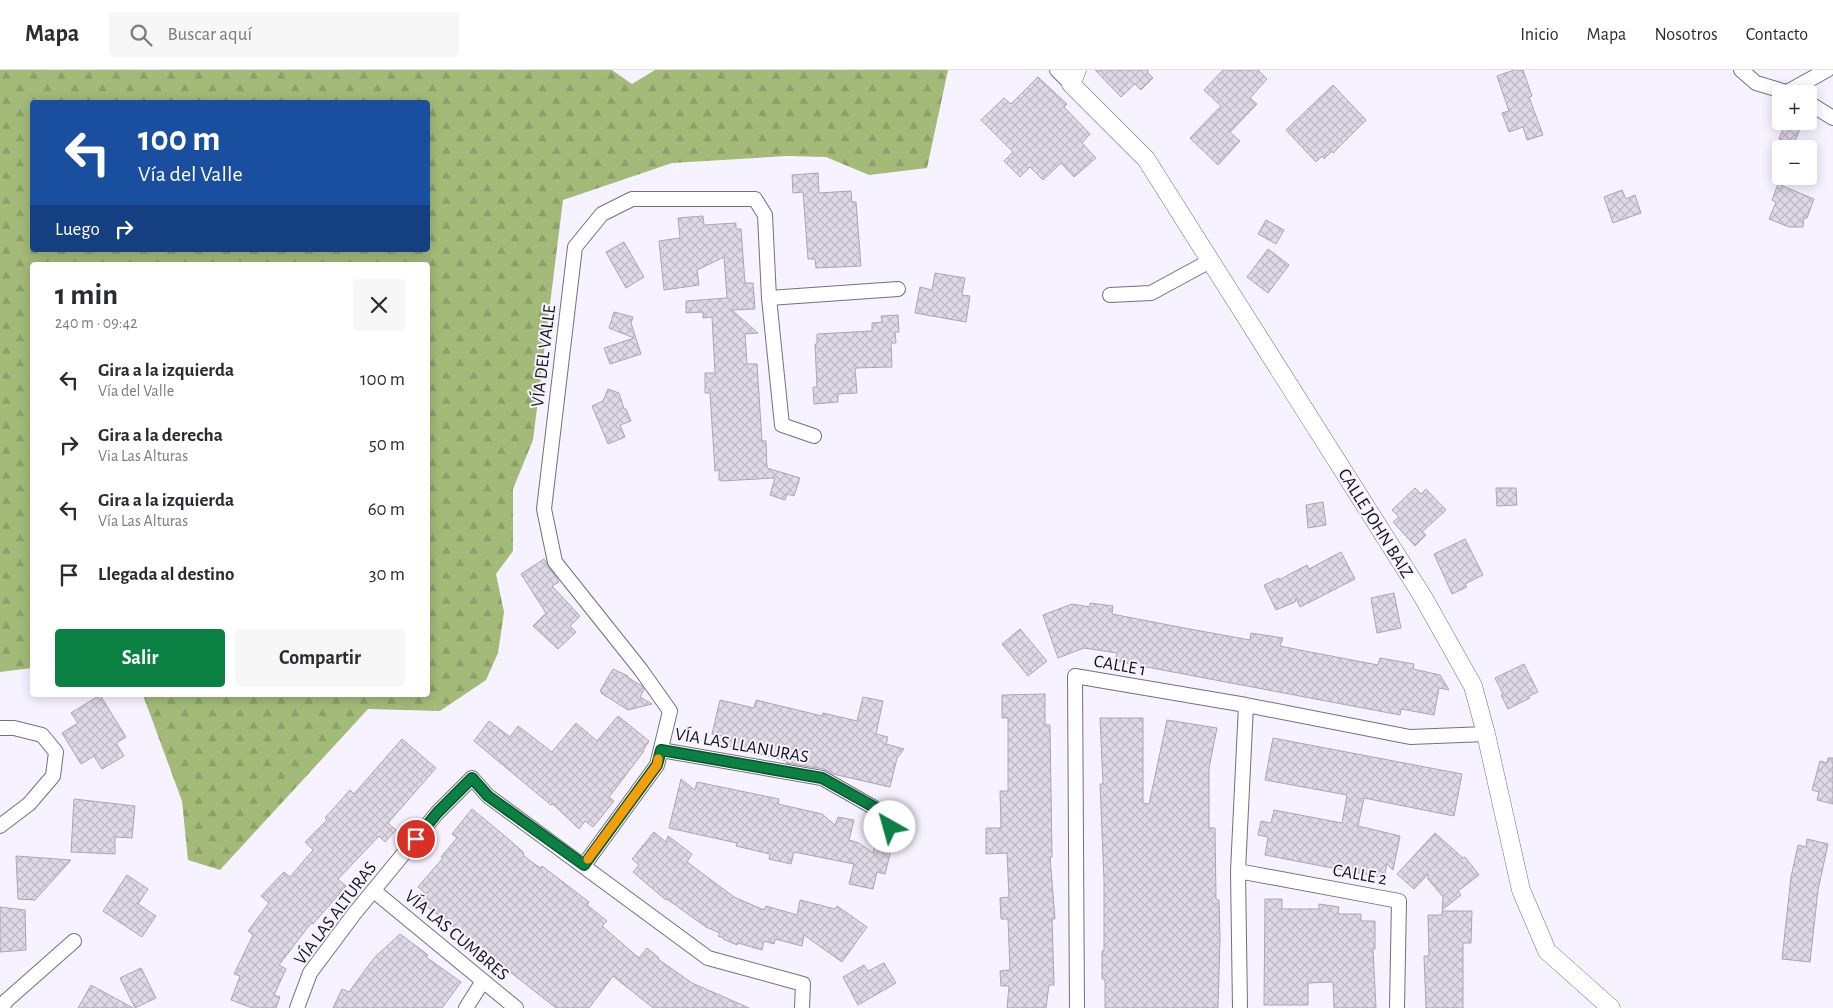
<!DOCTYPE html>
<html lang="es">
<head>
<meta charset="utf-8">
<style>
  :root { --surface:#fff; --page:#f7f7f7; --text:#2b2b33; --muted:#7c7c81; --line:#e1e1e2; --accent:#0b8043 }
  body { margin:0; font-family:"Alegreya Sans",sans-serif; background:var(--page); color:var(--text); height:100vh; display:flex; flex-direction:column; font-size:19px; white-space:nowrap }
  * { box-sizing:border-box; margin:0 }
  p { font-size:16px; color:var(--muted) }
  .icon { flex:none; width:28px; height:28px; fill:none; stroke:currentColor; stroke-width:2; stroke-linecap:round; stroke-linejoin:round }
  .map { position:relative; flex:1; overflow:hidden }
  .side { position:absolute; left:30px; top:192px; width:400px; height:435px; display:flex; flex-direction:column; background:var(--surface); border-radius:5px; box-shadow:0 2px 12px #0003 }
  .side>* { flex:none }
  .top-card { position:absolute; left:30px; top:30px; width:400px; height:152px; border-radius:5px; box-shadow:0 2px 12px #0003; background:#1a4fa0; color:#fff; overflow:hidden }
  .fabs { position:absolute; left:1772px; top:15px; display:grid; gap:10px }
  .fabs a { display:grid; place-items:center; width:45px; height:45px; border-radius:5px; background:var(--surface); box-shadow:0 2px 12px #0003; font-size:25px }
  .pin { position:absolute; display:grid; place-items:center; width:42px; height:42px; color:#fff; margin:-21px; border:2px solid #fff; border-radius:50%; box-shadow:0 1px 5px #0007 }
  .me { position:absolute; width:55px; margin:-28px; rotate:322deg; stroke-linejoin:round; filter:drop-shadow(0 0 4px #0008) }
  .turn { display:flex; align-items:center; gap:18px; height:105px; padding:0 25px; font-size:22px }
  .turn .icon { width:65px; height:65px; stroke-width:2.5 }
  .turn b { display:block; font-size:35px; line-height:42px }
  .then { display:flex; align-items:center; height:48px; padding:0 25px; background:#0003; gap:10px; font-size:19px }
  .round { display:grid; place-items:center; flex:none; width:52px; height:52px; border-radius:5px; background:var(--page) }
  .head { display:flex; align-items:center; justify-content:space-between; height:85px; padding:0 25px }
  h1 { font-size:30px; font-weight:600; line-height:38px }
  .action { display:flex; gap:10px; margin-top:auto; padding:10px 25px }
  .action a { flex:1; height:58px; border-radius:5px; background:var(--accent); color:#fff; font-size:20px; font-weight:600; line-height:58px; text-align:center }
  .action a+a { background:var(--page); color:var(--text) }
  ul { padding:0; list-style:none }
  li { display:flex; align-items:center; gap:15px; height:65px; padding:0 25px }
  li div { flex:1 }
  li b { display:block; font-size:19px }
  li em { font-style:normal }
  header { display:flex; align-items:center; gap:30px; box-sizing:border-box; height:70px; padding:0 25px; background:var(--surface); border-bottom:1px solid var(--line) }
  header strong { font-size:24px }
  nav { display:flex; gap:28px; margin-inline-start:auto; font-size:18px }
  .search { width:350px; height:45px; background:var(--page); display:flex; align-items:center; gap:12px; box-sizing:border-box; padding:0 18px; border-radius:5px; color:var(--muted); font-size:19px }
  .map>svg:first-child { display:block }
  .forest { fill:url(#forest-firs); fill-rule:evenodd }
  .building { fill:url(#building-cross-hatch); stroke:#aba4b4 }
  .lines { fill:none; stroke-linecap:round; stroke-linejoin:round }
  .minor-casing { stroke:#756f7d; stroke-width:16 }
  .tertiary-casing { stroke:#756f7d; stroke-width:19 }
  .minor { stroke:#fff; stroke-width:14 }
  .tertiary { stroke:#fff; stroke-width:18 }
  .route-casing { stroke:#07532c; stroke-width:12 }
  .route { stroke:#0b8043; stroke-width:9 }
  .slow { stroke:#f59e0b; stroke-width:9 }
  .labels { text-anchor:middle; stroke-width:4; stroke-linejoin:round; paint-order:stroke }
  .street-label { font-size:18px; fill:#141217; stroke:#f7f2ff }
</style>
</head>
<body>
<header>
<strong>Mapa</strong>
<div class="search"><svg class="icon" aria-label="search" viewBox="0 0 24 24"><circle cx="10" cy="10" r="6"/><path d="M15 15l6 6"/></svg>Buscar aquí</div>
<nav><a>Inicio</a><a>Mapa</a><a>Nosotros</a><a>Contacto</a></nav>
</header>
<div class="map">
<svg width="1833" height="938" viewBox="0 0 1833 938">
  <defs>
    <pattern id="forest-firs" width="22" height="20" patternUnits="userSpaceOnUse" patternTransform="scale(1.25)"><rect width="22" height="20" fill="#a3ba79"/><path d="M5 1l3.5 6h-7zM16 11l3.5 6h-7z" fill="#8b9f68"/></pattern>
    <pattern id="building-cross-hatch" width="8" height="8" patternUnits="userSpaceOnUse" patternTransform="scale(1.25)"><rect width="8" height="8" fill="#ded8e7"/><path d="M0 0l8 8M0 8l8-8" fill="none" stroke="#beb8c5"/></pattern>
  </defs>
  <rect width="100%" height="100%" fill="#f7f2ff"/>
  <path class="forest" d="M 0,0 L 612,0 L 632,14 L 655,0 L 948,0 L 927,98 L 869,105 L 826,87 L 787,86 L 672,93 L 563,130 L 533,370 L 513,419 L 513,481 L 496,504 L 504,542 L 498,583 L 486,610 L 440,641 L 368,639 L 220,800 L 188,790 L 182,731 L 143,625 L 428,625 L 428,195 L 32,195 L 32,598 L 0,602 ZM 32,32 L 428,32 L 428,180 L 32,180 Z"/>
  <path class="building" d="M 1095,0 L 1149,0 L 1147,2 L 1153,8 L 1141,20 L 1135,14 L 1121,27 Z
    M 1223,0 L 1258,0 L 1267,9 L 1250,28 L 1257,34 L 1230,62 L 1240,71 L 1218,95 L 1190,68 L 1221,36 L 1204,20 Z
    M 1514,0 L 1523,0 L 1532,26 L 1529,27 L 1543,65 L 1527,70 L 1523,57 L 1509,62 L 1502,43 L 1509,41 L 1497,6 Z
    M 1038,7 L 1067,34 L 1064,37 L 1090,64 L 1082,73 L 1096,88 L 1074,107 L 1061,93 L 1043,110 L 1030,97 L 1020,107 L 1004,91 L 1013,82 L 981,50 L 1004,28 L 1011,34 Z
    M 1333,15 L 1366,50 L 1333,83 L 1332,81 L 1324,89 L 1322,86 L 1316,92 L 1286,60 Z
    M 1786,51 L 1803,51 L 1794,74 L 1779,69 Z
    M 818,103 L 819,123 L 851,121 L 852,132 L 856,132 L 861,196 L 816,198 L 815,189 L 808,189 L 803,122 L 793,123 L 792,105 Z
    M 1778,114 L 1814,129 L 1807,148 L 1804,148 L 1803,157 L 1789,157 L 1769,149 L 1776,132 L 1772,130 Z
    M 1622,120 L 1626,129 L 1635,125 L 1641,143 L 1613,153 L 1604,127 Z
    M 703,146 L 704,155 L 736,153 L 736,159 L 741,159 L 745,213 L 753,213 L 755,239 L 732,240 L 758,263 L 745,264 L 747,294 L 757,294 L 762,371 L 766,371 L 767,398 L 800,408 L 794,426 L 787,424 L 785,430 L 770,425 L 775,408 L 722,411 L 719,410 L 719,400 L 715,401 L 710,323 L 705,323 L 705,303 L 715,303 L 712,247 L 703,248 L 703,242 L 686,243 L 686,231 L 727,228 L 724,187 L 697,200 L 699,215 L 664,220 L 659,171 L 680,168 L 678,148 Z
    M 1266,150 L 1284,160 L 1276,174 L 1258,164 Z
    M 624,172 L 644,207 L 626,218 L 606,182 Z
    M 1268,179 L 1289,195 L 1268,223 L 1247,207 Z
    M 935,203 L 965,208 L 962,225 L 970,226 L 966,252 L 915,243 L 920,217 L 932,220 Z
    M 614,242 L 633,247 L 631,253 L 641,284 L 610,294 L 604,278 L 634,268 L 609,258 Z
    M 898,245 L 899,262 L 895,262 L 896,273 L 891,273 L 892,297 L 855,298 L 857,323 L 838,324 L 838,332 L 814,334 L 813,317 L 817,317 L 815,274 L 817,274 L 817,264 L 872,261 L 872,253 L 882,252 L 881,246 Z
    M 608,319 L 619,323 L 624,339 L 626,339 L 631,351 L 620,355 L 625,367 L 608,374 L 592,336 L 603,331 Z
    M 1415,418 L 1421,424 L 1426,419 L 1446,440 L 1422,462 L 1426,465 L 1415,476 L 1393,452 L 1399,447 L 1392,440 Z
    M 1496,418 L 1516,418 L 1517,435 L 1497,436 Z
    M 1323,432 L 1326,455 L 1308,458 L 1306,435 Z
    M 1465,469 L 1483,505 L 1465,514 L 1467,517 L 1452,524 L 1434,484 Z
    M 1341,482 L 1355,509 L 1300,537 L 1296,528 L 1295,532 L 1276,540 L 1264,515 L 1279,508 L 1279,510 L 1307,495 L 1309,499 Z
    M 544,489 L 559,512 L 552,516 L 580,546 L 570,556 L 576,562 L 558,579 L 533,556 L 546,543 L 521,504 Z
    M 1394,523 L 1401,558 L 1377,563 L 1371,528 Z
    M 1090,533 L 1113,536 L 1112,544 L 1184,558 L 1250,570 L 1251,563 L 1283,568 L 1280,576 L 1310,582 L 1378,595 L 1380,588 L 1414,594 L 1413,599 L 1440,605 L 1449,620 L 1439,618 L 1434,645 L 1401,639 L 1400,645 L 1115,591 L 1117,583 L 1084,578 L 1058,588 L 1043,545 L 1072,534 L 1090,537 Z
    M 1020,559 L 1047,591 L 1028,606 L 1002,574 Z
    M 1524,594 L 1538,622 L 1529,626 L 1530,628 L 1508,639 L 1501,625 L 1503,624 L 1495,608 Z
    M 613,599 L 628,606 L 627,607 L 642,616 L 644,620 L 640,627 L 652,634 L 628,640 L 601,623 L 602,622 L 600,621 Z
    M 1045,624 L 1045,655 L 1050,655 L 1052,787 L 1050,787 L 1055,849 L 1052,849 L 1054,915 L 1049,915 L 1046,938 L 1007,938 L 1009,916 L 1001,916 L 1000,901 L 1010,900 L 1008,849 L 1001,849 L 1000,828 L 1009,827 L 1007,783 L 986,784 L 986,758 L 1001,758 L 1000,721 L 1008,721 L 1008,648 L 1002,648 L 1002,625 Z
    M 100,625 L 126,667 L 116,673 L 124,686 L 102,699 L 94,686 L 81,694 L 62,663 L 78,653 L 71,643 Z
    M 863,627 L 883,631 L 876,664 L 888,667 L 886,674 L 904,679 L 897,688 L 890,717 L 833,704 L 824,699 L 786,693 L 787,691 L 720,674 L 722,666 L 712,664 L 720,630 L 754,638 L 756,630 L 822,646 L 823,643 L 857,651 Z
    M 618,646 L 649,671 L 643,680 L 644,681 L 609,727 L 614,731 L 593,757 L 585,751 L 579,759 L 553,734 L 551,735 L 474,671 L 489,651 L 510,667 L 518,656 L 552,682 L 576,653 L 597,671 Z
    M 1100,648 L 1143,648 L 1143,733 L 1149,734 L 1167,650 L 1217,658 L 1209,698 L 1209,758 L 1215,758 L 1216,829 L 1219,830 L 1220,868 L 1218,938 L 1105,938 L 1105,909 L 1102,909 L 1102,881 L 1104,881 L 1104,810 L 1100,714 L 1103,714 Z
    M 1273,668 L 1462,704 L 1454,746 L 1364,728 L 1358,756 L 1400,766 L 1393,800 L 1387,794 L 1384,808 L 1265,785 L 1268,767 L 1258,765 L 1261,751 L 1271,753 L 1274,740 L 1342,753 L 1347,725 L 1265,710 Z
    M 402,669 L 436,698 L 388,753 L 396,760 L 385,772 L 379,766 L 338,809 L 346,816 L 313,854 L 311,853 L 279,895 L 286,899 L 274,925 L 280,927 L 276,938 L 252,938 L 231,930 L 240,906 L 234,904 L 253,865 L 248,861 L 269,833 L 261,826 L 284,802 L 290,807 L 313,780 L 305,772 L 327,750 L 325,748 L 350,720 L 354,724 Z
    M 1828,688 L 1833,688 L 1833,734 L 1817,730 L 1819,722 L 1812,720 L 1820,691 L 1827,693 Z
    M 681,709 L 695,720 L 697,712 L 779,729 L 778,734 L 822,744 L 835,755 L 838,747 L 854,750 L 849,770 L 859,773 L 873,783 L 875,776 L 891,780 L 885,804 L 877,802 L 873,819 L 849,814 L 854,794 L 794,782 L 791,794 L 769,789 L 770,784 L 736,776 L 737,773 L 669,758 Z
    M 74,729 L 135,736 L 132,768 L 115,767 L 115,784 L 71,782 Z
    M 472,739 L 506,767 L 523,782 L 524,786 L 540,798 L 542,796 L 589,832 L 587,835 L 607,851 L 602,856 L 639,888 L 647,878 L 659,888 L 658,889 L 692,913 L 749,938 L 653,938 L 613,906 L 589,938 L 556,938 L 419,830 L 425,823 L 418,817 L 443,788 L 441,787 L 457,768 L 452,764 Z
    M 654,762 L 666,772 L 668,766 L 692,784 L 687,792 L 734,827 L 764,840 L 766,836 L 797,845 L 800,830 L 835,839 L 837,836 L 867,857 L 842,892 L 804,865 L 802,876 L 775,869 L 774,874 L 764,871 L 762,880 L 738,873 L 737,875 L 723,869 L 724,868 L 718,866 L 720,863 L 706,857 L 667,829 L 666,830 L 633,802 L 639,795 L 632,789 Z
    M 1435,763 L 1463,788 L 1465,787 L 1479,805 L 1458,821 L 1461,825 L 1442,840 L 1443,827 L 1428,809 L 1428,804 L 1414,819 L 1397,804 Z
    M 1807,769 L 1828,774 L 1818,820 L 1810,892 L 1782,889 L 1791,807 L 1798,775 L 1806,777 Z
    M 16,786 L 71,790 L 35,830 L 18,829 Z
    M 127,805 L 148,819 L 138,834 L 156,846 L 142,867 L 103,841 Z
    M 1265,829 L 1282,829 L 1282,839 L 1319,839 L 1319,834 L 1339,837 L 1338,844 L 1361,844 L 1361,851 L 1375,851 L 1375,879 L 1373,879 L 1376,938 L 1334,938 L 1333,912 L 1308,913 L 1308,935 L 1264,935 Z
    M 0,837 L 25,840 L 26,880 L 0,882 Z
    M 1442,841 L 1472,841 L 1471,873 L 1463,873 L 1463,938 L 1426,938 L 1424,886 L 1429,886 L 1428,845 L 1442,845 Z
    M 400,864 L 428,885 L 426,887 L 461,912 L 442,938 L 333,938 L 342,919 L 349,922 L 374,888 Z
    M 884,893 L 896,913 L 858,935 L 843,907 L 864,895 L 868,901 Z
    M 141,898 L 156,928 L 135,938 L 120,908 Z
    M 91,915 L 133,938 L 78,938 Z"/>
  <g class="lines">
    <g class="minor-casing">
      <path id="minor" d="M 1057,0 L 1071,14
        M 1741,0 L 1756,13 L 1793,24
        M 1789,21 L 1827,0
        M 1809,33 L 1833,48
        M 1110,225 L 1151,223 L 1210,191
        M 769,228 L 898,219
        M 0,658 L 14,658 L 42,665 L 56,682 L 53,706 L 29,734 L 0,756
        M 661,680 L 822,708 L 873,737 L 890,757
        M 584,795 L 657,695 L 670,641 L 641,600 L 555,492 L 544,439 L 575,177 L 602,144 L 632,129 L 755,129 L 765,145 L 769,228 L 782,355 L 814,366
        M 1238,801 L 1246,635
        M 374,821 L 516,938
        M 2,938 L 6,931 L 74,871
        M 297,938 L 310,903 L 354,844 L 437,743 L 472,708 L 488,726 L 708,888 L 803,914 L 802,938
        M 466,938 L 483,911
        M 1077,938 L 1075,606 L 1246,635 L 1410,667 L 1486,664
        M 1240,938 L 1238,801 L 1399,831 L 1397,938"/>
    </g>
    <g class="tertiary-casing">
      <path id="tertiary" d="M 1077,0 L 1071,14 L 1146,89 L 1423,527 L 1473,616 L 1486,664 L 1521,820 L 1547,881 L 1611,938"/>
    </g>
    <use href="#minor" class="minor"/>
    <use href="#tertiary" class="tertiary"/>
  </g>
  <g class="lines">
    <g class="route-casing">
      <path id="route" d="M 416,769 L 437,743 L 472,708 L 488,726 L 584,795 L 657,695 L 661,680 L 822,708 L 874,737 L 890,757"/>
    </g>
    <use href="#route" class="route"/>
    <path class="slow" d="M 588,789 L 657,695 L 658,689"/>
  </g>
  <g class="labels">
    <g class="street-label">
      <text transform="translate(543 286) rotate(-83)" y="6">VÍA DEL VALLE</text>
      <text transform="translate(1376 453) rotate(58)" y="6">CALLE JOHN BAIZ</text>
      <text transform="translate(1120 595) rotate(10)" y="6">CALLE 1</text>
      <text transform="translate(742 675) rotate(10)" y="6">VÍA LAS LLANURAS</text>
      <text transform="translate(1360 804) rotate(10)" y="6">CALLE 2</text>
      <text transform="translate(335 843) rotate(-53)" y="6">VÍA LAS ALTURAS</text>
      <text transform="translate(457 865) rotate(40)" y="6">VÍA LAS CUMBRES</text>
    </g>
  </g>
</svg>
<div class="fabs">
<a>+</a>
<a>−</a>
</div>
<div class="pin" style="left:416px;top:769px;background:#d93025"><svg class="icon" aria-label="arrive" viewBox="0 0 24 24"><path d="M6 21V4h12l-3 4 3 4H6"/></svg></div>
<svg class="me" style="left:890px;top:757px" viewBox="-20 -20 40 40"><circle r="19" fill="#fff"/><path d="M0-13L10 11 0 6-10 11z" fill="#0b8043"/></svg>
<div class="top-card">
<div class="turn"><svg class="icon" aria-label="left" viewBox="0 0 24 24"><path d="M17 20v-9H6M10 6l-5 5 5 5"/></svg><div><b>100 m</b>Vía del Valle</div></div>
<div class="then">Luego<svg class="icon" aria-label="right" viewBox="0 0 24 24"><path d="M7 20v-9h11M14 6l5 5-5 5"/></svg></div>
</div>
<section class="side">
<div class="head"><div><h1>1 min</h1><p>240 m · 09:42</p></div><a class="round"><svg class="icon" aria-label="close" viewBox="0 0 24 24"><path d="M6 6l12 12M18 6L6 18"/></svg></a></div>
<ul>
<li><svg class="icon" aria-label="left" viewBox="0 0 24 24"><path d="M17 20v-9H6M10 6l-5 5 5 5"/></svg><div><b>Gira a la izquierda</b><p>Vía del Valle</p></div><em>100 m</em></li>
<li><svg class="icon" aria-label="right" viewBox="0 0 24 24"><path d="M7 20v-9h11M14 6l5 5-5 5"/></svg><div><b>Gira a la derecha</b><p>Via Las Alturas</p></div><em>50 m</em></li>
<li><svg class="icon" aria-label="left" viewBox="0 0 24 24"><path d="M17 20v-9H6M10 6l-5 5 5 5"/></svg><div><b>Gira a la izquierda</b><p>Vía Las Alturas</p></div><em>60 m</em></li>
<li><svg class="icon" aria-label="arrive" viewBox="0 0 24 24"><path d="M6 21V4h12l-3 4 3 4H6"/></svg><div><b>Llegada al destino</b></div><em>30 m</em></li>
</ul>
<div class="action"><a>Salir</a><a>Compartir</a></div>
</section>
</div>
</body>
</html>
